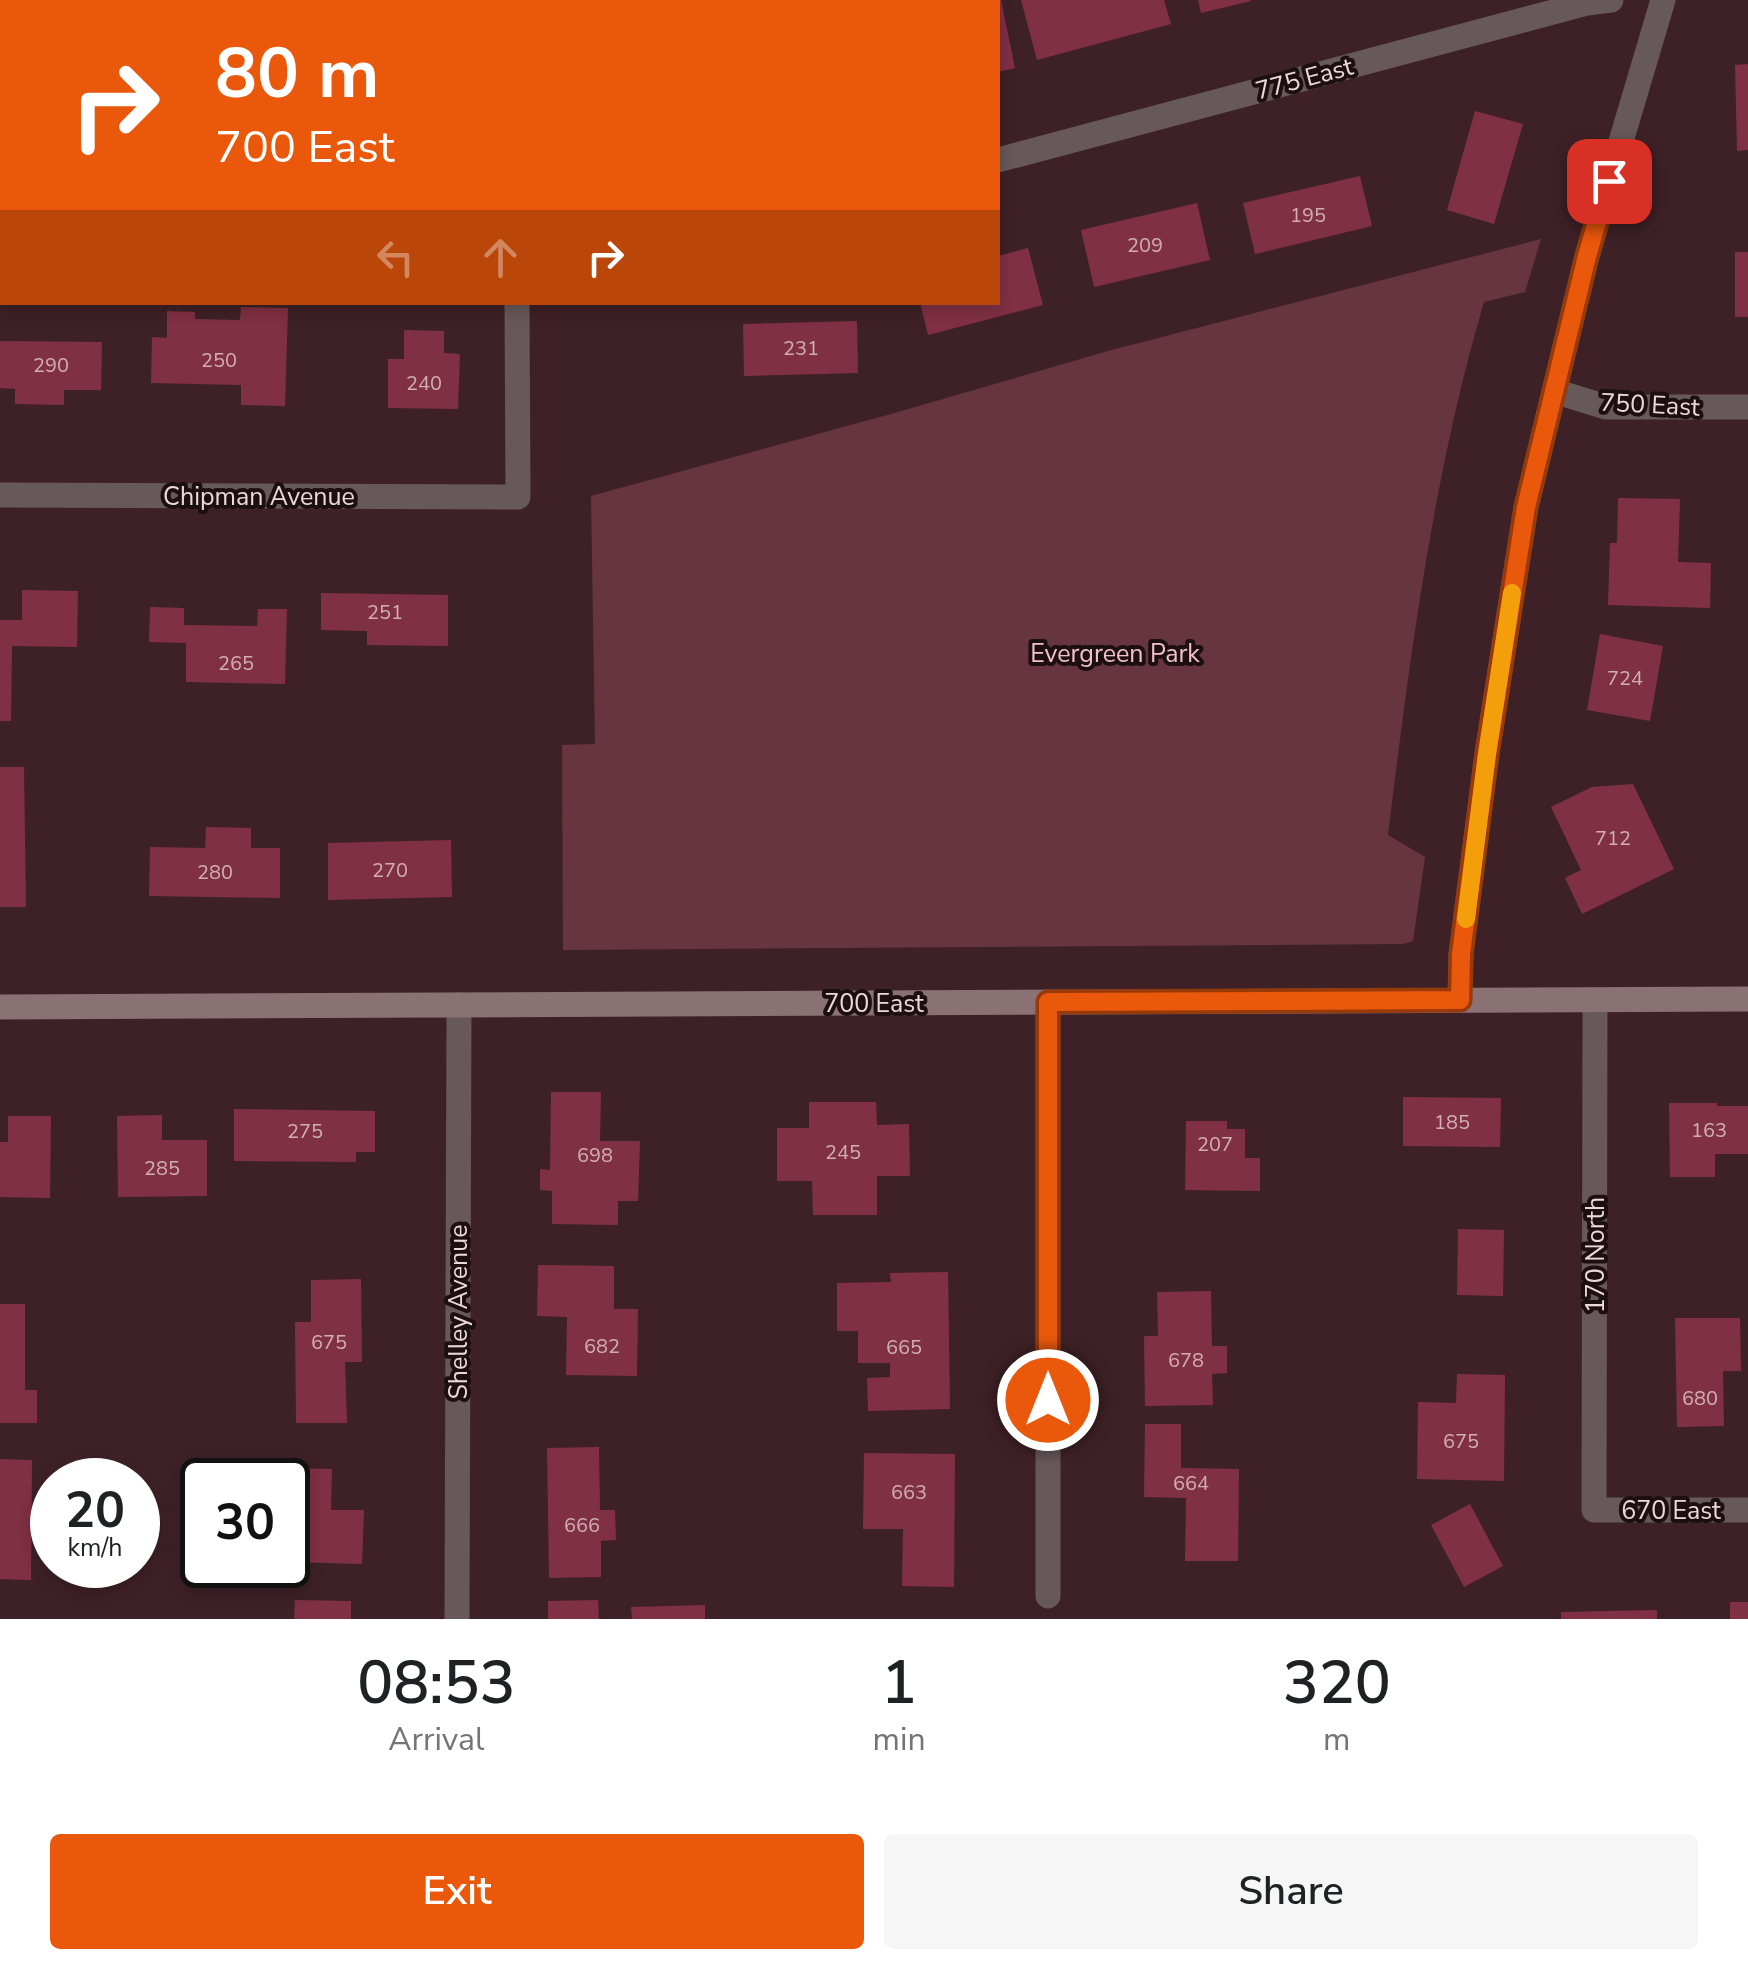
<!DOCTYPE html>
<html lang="en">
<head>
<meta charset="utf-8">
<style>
  :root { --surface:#fff; --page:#f6f6f6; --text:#202124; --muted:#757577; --accent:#ea580c }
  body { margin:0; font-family:"Nunito Sans",sans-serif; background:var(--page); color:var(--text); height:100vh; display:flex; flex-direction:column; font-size:38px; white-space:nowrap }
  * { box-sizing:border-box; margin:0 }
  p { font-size:32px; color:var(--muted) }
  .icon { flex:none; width:55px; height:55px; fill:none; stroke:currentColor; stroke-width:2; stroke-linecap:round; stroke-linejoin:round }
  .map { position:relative; height:1619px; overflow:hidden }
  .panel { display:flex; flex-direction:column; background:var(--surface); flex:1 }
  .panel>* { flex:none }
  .guide { position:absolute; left:0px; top:0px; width:1000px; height:305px; box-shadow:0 5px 15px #0003; background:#ea580c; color:#fff; overflow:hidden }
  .speed { position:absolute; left:30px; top:1458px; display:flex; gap:20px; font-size:50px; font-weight:700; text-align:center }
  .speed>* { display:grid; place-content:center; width:130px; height:130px; border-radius:50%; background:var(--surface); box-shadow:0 5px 15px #0003; line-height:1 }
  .speed small { font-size:25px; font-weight:400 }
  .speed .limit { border:5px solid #111; border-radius:15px; background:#fff; color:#111 }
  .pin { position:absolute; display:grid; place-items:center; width:85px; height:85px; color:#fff; margin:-42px; border-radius:20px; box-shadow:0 5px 15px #0006 }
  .me { position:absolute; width:110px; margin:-55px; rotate:0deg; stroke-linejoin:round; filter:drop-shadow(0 0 8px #0008) }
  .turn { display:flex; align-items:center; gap:35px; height:210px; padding:0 50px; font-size:45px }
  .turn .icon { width:130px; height:130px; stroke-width:2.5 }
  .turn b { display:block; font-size:70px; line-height:85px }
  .lanes { display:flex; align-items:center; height:95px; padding:0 50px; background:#0003; justify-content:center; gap:50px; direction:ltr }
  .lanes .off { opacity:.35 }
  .eta { display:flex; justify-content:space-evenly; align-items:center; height:170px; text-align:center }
  .eta b { font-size:60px; font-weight:600; line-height:70px }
  .button { display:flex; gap:20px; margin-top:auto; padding:20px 50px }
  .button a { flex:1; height:115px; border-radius:10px; background:var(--accent); color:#fff; font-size:40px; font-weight:600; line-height:115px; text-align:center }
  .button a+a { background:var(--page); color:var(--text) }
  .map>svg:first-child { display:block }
  .green { fill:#673540 }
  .building { fill:#803044 }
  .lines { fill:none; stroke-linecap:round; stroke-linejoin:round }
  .street { stroke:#67585a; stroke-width:25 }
  .secondary { stroke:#897174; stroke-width:25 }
  .route-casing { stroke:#983908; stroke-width:25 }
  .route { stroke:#ea580c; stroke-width:18 }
  .slow { stroke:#f59e0b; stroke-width:18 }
  .labels { text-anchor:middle; stroke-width:8; stroke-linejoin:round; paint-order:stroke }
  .number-label { font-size:20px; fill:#d1aeb5 }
  .street-label { font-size:25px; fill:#ecd8db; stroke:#1c0f12 }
  .park-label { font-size:25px; fill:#f1c0c8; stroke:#1c0f12 }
</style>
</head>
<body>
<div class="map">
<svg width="1748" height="1619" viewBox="0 0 1748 1619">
  <rect width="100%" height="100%" fill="#3e2127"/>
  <path class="green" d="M 1541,239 L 1525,292 L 1484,302 C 1433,475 1410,656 1388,835 L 1425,857 L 1413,941 L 1403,944 L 563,950 L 562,745 L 595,744 L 591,496 L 898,412 L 1108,351 Z"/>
  <path class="building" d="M 998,0 L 1001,0 L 1015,68 L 998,72 Z
    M 1021,0 L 1164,0 L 1171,24 L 1037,60 Z
    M 1198,0 L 1251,0 L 1251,1 L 1201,13 Z
    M 1748,64 L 1748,150 L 1737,151 L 1735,65 Z
    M 1475,111 L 1523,124 L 1494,224 L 1447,210 Z
    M 1360,176 L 1372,226 L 1255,254 L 1243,203 Z
    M 1197,203 L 1210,260 L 1094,287 L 1081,230 Z
    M 1028,248 L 1043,305 L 928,335 L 920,302 L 998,302 L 998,256 Z
    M 1735,252 L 1748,252 L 1748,317 L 1735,317 Z
    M 241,307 L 288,308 L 285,406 L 241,405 L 241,385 L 151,383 L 152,337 L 167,338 L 167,311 L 195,312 L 195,319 L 240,320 Z
    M 857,321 L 858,373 L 744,376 L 743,324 Z
    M 404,330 L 444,331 L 444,353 L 460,354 L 458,409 L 388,408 L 388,359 L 404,359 Z
    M 0,341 L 102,342 L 101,390 L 64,390 L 64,405 L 15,404 L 15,389 L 0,388 Z
    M 1618,498 L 1680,499 L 1678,562 L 1711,563 L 1710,608 L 1608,605 L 1610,543 L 1617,543 Z
    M 22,590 L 78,591 L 77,647 L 12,646 L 11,721 L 0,721 L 0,620 L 22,620 Z
    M 321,593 L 448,595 L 448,646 L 367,645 L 367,631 L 321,630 Z
    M 150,607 L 184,608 L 184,625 L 257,626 L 258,609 L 287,609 L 285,684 L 186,682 L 186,643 L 149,642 Z
    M 1600,634 L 1663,646 L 1650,721 L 1587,710 Z
    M 0,767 L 24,767 L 26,907 L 0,907 Z
    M 1633,784 L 1674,869 L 1582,914 L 1565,878 L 1581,870 L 1551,807 L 1592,787 Z
    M 206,827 L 251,828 L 251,848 L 280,848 L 280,898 L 149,896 L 150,847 L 205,848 Z
    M 451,840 L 452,897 L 328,900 L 328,843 Z
    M 551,1092 L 601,1092 L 600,1141 L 640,1141 L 638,1201 L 618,1201 L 618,1225 L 552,1224 L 552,1191 L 540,1190 L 540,1169 L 550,1170 Z
    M 1403,1097 L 1501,1098 L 1500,1147 L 1403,1146 Z
    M 809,1102 L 876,1102 L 877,1125 L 909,1124 L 910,1176 L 877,1176 L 877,1215 L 813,1215 L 812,1181 L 777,1181 L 777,1128 L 809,1128 Z
    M 1669,1103 L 1717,1103 L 1717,1106 L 1748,1106 L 1748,1154 L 1715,1154 L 1715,1177 L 1670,1177 Z
    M 234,1109 L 375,1111 L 375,1152 L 356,1152 L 356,1162 L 234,1161 Z
    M 162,1115 L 162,1140 L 207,1140 L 207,1196 L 118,1197 L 117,1116 Z
    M 8,1116 L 51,1116 L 50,1198 L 0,1197 L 0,1142 L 8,1142 Z
    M 1186,1121 L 1227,1121 L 1227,1129 L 1245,1129 L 1245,1158 L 1260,1158 L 1260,1191 L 1185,1190 Z
    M 1458,1229 L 1504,1230 L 1503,1296 L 1457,1295 Z
    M 538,1265 L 614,1266 L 614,1309 L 638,1309 L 637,1376 L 566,1375 L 567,1317 L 537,1316 Z
    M 948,1272 L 950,1409 L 868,1411 L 867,1378 L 890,1377 L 890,1363 L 858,1363 L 858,1331 L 837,1331 L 837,1283 L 891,1282 L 890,1273 Z
    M 361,1279 L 362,1362 L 345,1362 L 347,1423 L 296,1423 L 295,1322 L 311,1322 L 311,1280 Z
    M 1211,1291 L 1212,1346 L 1227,1346 L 1227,1373 L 1212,1374 L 1213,1405 L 1145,1406 L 1144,1336 L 1158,1336 L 1157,1292 Z
    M 0,1304 L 25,1304 L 25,1390 L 37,1390 L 37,1423 L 0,1423 Z
    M 1675,1318 L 1740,1318 L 1741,1371 L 1723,1371 L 1724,1426 L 1677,1427 Z
    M 1457,1374 L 1505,1375 L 1504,1481 L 1417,1479 L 1418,1402 L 1456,1403 Z
    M 1145,1424 L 1181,1424 L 1181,1468 L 1239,1469 L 1238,1561 L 1185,1561 L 1186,1498 L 1144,1497 Z
    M 599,1447 L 600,1510 L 615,1510 L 616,1540 L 601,1541 L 601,1577 L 549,1578 L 547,1448 Z
    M 864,1453 L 955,1454 L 954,1587 L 902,1586 L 903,1529 L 863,1529 Z
    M 0,1459 L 32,1460 L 31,1580 L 0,1579 Z
    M 279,1468 L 332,1469 L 331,1510 L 364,1510 L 362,1564 L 288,1562 L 288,1480 L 279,1480 Z
    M 1470,1504 L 1503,1566 L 1464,1587 L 1431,1525 Z
    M 295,1600 L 351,1601 L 351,1619 L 294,1619 Z
    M 598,1600 L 599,1619 L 548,1619 L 548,1601 Z
    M 1730,1602 L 1748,1602 L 1748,1619 L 1730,1619 Z
    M 705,1605 L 705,1619 L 632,1619 L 631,1607 Z
    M 1657,1610 L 1657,1619 L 1561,1619 L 1561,1612 Z"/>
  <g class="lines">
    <path class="street" d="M 515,0 L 515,2
      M 826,0 L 826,2
      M 998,160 L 1587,3 L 1611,0
      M 1554,391 L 1606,407 L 1748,407
      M 0,495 L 518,497 L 517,302
      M 1460,1000 L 1461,954 L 1487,753 L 1526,507 L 1587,256 L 1663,0
      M 1595,1000 L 1594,1510 L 1748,1510
      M 1048,1002 L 1048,1596
      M 457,1619 L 459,1005"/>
    <path class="secondary" d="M 0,1007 L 1748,999"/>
  </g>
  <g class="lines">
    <g class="route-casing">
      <path id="route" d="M 1048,1400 L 1048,1002 L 1460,1000 L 1461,954 L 1487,754 L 1526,507 L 1587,256 L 1609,181"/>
    </g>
    <use href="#route" class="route"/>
    <path class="slow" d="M 1466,919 L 1487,754 L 1512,593"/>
  </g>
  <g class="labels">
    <g class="number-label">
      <text x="1308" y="222">195</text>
      <text x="1145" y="252">209</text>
      <text x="801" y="355">231</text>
      <text x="219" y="367">250</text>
      <text x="51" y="372">290</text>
      <text x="424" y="390">240</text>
      <text x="385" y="619">251</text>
      <text x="236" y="670">265</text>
      <text x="1625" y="685">724</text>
      <text x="1613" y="845">712</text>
      <text x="390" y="877">270</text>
      <text x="215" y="879">280</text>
      <text x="1452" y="1129">185</text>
      <text x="1709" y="1137">163</text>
      <text x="305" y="1138">275</text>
      <text x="1215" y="1151">207</text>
      <text x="843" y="1159">245</text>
      <text x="595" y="1162">698</text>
      <text x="162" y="1175">285</text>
      <text x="329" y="1349">675</text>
      <text x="602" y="1353">682</text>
      <text x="904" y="1354">665</text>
      <text x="1186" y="1367">678</text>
      <text x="1700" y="1405">680</text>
      <text x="1461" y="1448">675</text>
      <text x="1191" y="1490">664</text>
      <text x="909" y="1499">663</text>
      <text x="582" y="1532">666</text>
    </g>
    <g class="street-label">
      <text transform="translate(1304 78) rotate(-15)" y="9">775 East</text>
      <text transform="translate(1650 404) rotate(3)" y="9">750 East</text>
      <text x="259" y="505">Chipman Avenue</text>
      <text x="874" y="1012">700 East</text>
      <text transform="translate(1595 1255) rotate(-90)" y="9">170 North</text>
      <text transform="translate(458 1312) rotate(-90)" y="9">Shelley Avenue</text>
      <text x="1671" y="1519">670 East</text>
    </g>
    <g class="park-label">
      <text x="1115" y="662">Evergreen Park</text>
    </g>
  </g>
</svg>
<div class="speed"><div>20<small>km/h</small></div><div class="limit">30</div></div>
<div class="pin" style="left:1609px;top:181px;background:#d93025"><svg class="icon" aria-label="arrive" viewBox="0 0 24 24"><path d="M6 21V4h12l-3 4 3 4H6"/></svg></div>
<svg class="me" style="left:1048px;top:1400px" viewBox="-20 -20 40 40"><circle r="17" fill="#ea580c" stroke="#fff" stroke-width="3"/><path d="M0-11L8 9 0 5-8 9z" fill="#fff"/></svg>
<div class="guide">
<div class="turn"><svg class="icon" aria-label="right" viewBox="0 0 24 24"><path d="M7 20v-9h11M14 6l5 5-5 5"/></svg><div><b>80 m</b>700 East</div></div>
<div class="lanes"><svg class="icon off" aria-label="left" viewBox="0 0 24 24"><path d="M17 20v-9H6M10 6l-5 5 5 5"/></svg><svg class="icon off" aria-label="ahead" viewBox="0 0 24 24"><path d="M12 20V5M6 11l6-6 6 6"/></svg><svg class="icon" aria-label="right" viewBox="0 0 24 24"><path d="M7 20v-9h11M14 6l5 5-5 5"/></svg></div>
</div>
</div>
<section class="panel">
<div class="eta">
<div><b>08:53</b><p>Arrival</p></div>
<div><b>1</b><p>min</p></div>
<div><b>320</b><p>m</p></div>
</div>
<div class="button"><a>Exit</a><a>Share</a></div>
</section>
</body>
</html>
